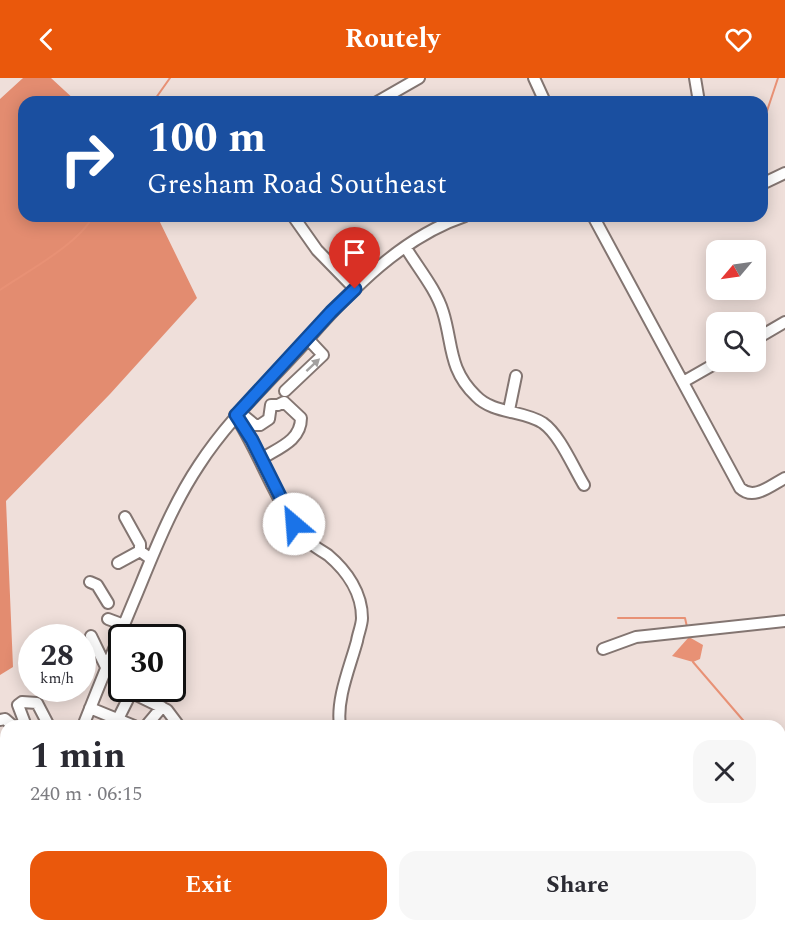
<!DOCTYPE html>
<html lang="en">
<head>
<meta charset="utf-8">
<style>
  :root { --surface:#fff; --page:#f7f7f7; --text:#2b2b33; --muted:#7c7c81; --accent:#ea580c }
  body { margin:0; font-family:Spectral,serif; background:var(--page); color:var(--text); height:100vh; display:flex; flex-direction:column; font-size:22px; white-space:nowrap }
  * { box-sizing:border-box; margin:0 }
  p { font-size:20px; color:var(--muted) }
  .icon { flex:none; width:33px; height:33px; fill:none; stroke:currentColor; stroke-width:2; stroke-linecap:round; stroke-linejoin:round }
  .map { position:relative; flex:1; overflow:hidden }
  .drawer { position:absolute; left:0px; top:642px; width:786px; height:212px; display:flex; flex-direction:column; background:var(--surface); border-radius:18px 18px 0 0; box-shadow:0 3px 15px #0003 }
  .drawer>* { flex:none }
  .top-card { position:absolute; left:18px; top:18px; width:750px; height:126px; border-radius:18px; box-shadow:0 3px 15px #0003; background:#1a4fa0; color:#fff; overflow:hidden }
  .needle { width:39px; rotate:241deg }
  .tools { position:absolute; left:706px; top:162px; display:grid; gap:12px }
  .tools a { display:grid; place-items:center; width:60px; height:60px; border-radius:12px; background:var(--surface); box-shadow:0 3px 15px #0003; font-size:30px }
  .speed { position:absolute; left:18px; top:546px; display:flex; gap:12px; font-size:30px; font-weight:700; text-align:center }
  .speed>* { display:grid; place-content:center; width:78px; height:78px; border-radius:50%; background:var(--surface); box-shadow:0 3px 15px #0003; line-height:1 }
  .speed small { font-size:15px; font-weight:400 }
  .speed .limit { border:3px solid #111; border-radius:9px; background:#fff; color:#111 }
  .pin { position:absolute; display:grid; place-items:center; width:51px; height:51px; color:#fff; margin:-62px -26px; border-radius:50% 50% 50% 0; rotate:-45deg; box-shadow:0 0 6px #0007 }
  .pin .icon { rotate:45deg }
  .me { position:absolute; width:66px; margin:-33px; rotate:333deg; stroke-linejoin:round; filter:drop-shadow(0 0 4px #0008) }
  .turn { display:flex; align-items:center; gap:21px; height:126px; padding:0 30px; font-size:27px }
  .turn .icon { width:78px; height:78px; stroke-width:2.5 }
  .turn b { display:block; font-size:42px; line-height:51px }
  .round { display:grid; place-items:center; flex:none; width:63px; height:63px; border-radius:18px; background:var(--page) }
  .overview { display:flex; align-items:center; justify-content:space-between; height:102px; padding:0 30px }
  h1 { font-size:36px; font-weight:700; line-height:45px }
  .cta { display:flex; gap:12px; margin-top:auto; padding:12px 30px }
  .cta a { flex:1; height:69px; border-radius:18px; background:var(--accent); color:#fff; font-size:24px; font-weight:700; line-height:69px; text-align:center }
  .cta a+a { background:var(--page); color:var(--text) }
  header { display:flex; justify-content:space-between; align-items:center; height:78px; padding:0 30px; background:var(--accent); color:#fff; font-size:27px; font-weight:700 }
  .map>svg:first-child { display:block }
  .forest { fill:#e38c70 }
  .water { fill:#e89175 }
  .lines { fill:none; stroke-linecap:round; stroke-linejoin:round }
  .stream { stroke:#e89175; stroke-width:2 }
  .minor-casing { stroke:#837571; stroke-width:14 }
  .minor { stroke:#fff; stroke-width:10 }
  .oneway { fill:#a2a09f }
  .route-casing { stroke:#114b97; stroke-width:15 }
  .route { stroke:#1a73e8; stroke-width:10 }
</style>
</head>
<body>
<header><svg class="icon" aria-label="back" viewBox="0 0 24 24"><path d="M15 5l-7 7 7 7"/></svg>Routely<svg class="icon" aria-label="heart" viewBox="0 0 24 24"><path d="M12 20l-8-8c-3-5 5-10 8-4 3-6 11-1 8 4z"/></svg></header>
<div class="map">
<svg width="785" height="853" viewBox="0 0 785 853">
  <rect width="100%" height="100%" fill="#efdfda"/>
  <path class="forest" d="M 23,0 L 51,0 L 77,24 L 24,24 L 24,138 L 157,138 L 197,220 L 110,316 L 6,423 L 13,589 L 0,597 L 0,21 Z"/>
  <path class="water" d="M 689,559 L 703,567 L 700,581 L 693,584 L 672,578 Z"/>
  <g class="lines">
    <path class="stream" d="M 153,24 L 170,0
      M 762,48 L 778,0
      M 0,212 C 26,194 79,166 93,138
      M 618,540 L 685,540 L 687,549
      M 693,584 L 748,648
      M 780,659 L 785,660"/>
    <g class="minor-casing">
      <path id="minor" d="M 534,0 L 545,24
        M 695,0 L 699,24
        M 377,24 L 419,0
        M 762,106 L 785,95
        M 293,138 L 317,172 L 355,211
        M 593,138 L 740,410 C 754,423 771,407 785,400
        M 406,170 C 418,190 436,211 443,234 C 453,266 448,291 476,318 C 493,336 523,332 543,345 C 560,357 573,389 584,407
        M 756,261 L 785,244
        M 683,304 L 718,284
        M 285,313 L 323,277 L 308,261
        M 509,332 L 516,298
        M 239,334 L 255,347 L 260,347 L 269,341 L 271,327 L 278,327 L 284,324
        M 235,337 C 261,377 275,425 306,461 C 312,468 321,472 328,477 C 347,493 362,515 362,540 C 362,547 358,556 357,563 C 350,589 336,621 340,648
        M 261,381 C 278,370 301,363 301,340 L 284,324
        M 125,439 L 140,466 L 140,473
        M 118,485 L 140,473 L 151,481
        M 90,504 L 97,507 L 108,525
        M 108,541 L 124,547
        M 91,558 L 106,589
        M 603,571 L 636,559 L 785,543
        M 122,610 L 167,632 L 179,648
        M 90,630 L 134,648
        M 118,641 L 131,615
        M 0,642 L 5,641 L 13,648
        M 26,648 L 18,627 L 22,624 L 37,625 L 49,648
        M 83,648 C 101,603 119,558 138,513 C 156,469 173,426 199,387 C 230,339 272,302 309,260 C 352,211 402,159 465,138
        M 146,648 L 162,629
        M 0,741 L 6,738
        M 780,770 L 785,772
        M 289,848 L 292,853
        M 441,848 L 443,853"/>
    </g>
    <use href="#minor" class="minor"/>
  </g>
  <defs><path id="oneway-solid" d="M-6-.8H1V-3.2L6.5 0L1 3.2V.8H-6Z" transform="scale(1.5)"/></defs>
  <use class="oneway" href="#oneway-solid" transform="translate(313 287) rotate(-43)"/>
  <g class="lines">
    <g class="route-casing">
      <path id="route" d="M 294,446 L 252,362 L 236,337 L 331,234 L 355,211"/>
    </g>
    <use href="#route" class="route"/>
  </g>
</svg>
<div class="tools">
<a><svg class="needle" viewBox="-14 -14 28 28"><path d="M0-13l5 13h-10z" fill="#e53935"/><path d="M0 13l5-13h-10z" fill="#7c7c81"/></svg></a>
<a><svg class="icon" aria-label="search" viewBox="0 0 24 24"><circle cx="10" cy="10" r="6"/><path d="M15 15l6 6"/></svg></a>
</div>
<div class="speed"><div>28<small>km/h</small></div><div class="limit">30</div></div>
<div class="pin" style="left:355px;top:211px;background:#d93025"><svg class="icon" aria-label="arrive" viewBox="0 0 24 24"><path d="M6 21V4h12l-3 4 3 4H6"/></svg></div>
<svg class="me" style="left:294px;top:446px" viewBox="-20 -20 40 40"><circle r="19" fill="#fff"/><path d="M0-13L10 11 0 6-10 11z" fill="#1a73e8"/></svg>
<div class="top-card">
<div class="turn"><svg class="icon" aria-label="right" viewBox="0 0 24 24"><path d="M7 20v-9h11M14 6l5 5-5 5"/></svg><div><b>100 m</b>Gresham Road Southeast</div></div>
</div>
<section class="drawer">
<div class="overview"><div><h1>1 min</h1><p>240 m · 06:15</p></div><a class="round"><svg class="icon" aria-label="close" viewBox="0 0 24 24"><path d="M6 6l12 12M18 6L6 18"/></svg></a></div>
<div class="cta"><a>Exit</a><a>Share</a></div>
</section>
</div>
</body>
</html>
